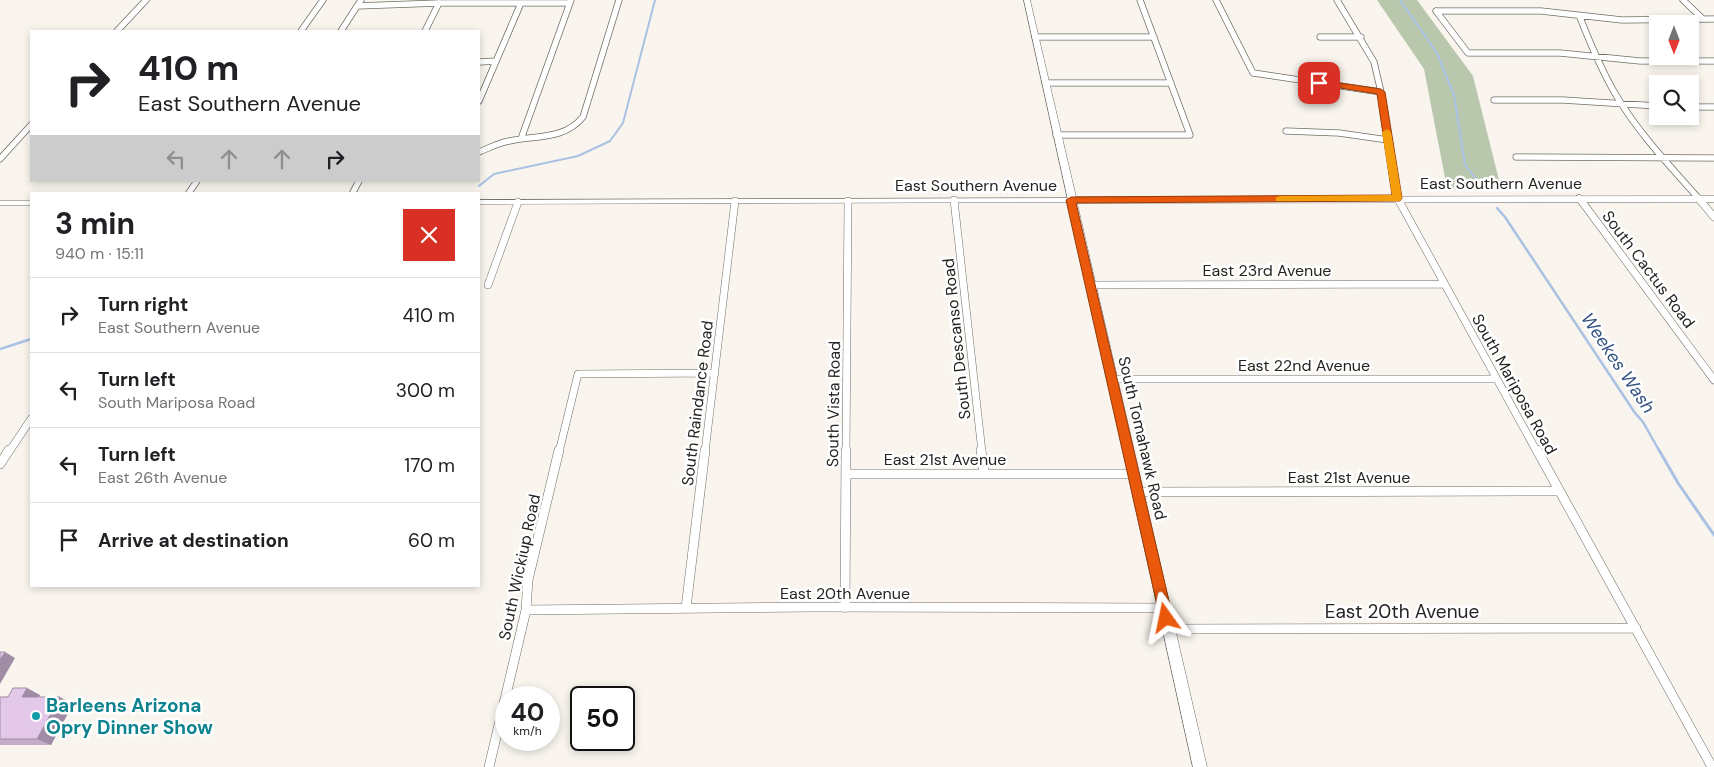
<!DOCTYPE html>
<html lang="en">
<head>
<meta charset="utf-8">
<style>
  :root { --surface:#fff; --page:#f6f6f6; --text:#202124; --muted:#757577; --line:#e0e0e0 }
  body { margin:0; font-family:"DM Sans",sans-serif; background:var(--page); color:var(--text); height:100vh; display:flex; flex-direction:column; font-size:19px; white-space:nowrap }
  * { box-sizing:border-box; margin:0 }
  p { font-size:16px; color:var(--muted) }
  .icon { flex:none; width:28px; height:28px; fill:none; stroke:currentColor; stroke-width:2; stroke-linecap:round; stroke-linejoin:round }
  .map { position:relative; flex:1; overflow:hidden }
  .panel { position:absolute; left:30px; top:192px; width:450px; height:395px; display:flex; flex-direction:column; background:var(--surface); border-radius:0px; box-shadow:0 2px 8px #0003 }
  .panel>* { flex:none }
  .top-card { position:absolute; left:30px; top:30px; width:450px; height:152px; border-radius:0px; box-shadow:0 2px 8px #0003; background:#fff; color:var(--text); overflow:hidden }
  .needle { width:32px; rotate:180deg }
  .tools { position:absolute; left:1649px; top:15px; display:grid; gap:10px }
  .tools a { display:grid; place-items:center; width:50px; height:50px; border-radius:0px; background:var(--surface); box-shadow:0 2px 8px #0003; font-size:25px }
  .speed { position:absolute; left:495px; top:686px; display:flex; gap:10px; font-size:25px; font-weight:700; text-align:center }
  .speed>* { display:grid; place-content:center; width:65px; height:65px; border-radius:50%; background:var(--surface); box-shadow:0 2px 8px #0003; line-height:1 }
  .speed small { font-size:12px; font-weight:400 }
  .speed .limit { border:2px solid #111; border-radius:8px; background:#fff; color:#111 }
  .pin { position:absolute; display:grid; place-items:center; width:42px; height:42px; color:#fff; margin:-21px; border-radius:10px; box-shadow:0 2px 8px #0006 }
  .me { position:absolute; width:55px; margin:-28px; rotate:348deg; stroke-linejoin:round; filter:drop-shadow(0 0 4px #0008) }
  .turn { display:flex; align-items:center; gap:18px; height:105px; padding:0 25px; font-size:22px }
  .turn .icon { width:65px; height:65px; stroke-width:2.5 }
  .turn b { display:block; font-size:35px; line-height:42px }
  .lanes { display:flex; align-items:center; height:48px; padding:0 25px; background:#0003; justify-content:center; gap:25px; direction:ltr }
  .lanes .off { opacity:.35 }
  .round { display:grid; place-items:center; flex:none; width:52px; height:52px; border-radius:0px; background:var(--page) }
  .summary { display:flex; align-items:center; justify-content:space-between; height:85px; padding:0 25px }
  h1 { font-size:30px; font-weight:700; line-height:38px }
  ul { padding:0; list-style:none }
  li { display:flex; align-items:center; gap:15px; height:75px; padding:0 25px; border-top:1px solid var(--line) }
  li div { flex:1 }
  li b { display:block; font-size:19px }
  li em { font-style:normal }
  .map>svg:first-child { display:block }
  .green { fill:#b9c8ad }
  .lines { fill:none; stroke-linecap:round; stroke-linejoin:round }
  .stream-far2 { stroke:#a9c1e3; stroke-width:2 }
  .stream-far1 { stroke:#a9c1e3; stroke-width:2.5 }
  .stream { stroke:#a9c1e3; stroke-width:3 }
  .minor-far2-casing { stroke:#716d67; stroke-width:7 }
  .minor-far1-casing { stroke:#716d67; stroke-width:8 }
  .minor-casing { stroke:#716d67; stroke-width:10 }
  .tertiary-casing { stroke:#716d67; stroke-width:1 }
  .secondary-casing { stroke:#716d67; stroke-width:1 }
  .minor-far2 { stroke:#fff; stroke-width:5.5 }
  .minor-far1 { stroke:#fff; stroke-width:7 }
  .minor { stroke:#fff; stroke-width:9 }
  .tertiary { fill:#fff; fill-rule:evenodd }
  .secondary { fill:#fff; fill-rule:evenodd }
  .wall { fill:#c4acc9 }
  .shaded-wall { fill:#a08ca4 }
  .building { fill:#e4c8ea; stroke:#a08ca4 }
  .route { fill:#ea580c; stroke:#983908 }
  .slow { fill:#f59e0b }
  .culture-dot { fill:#0f9aa8; stroke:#fff; stroke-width:2 }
  .labels { text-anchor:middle; stroke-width:5; stroke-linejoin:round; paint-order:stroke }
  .street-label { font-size:16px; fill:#252421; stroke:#fff }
  .water-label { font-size:18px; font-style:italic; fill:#355482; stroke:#fff }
  .near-street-label { font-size:19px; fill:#252421; stroke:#fff }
  .near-culture-label { font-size:19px; font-weight:bold; fill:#0d838f; stroke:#fff; text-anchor:start }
</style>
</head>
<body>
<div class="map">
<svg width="1714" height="767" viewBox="0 0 1714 767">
  <rect width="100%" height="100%" fill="#f9f5ee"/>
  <path class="green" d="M 1377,0 L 1417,0 L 1473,76 L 1499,180 L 1505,188 L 1447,188 L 1424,69 Z"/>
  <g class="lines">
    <path class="stream-far2" d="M 1400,0 L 1437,53 L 1454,95 L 1465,165 L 1484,189
      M 479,186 L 494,174 L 578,156 L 610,141 L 623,123 L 655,0"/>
    <path class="stream-far1" d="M 1497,208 L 1505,217 L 1635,413 L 1643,422 L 1660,452
      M 0,349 L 31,339"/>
    <path class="stream" d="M 1659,450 L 1678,483 L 1714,535"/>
    <g class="minor-far2-casing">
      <path id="minor-far2" d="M 1216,0 L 1253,73 L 1381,92
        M 1337,0 L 1374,62 L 1381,92 L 1398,200
        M 1683,0 L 1703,19
        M 357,6 L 439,3 L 570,3
        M 1436,11 L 1468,53 L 1560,53 L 1640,61 L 1714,61
        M 1436,11 L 1541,11 L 1622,20 L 1714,19
        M 1579,15 C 1590,43 1601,70 1616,95 C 1639,134 1671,167 1700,200
        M 117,31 L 146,0
        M 301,31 L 323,0
        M 341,31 L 361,0
        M 425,31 L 439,3
        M 1035,37 L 1154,37
        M 1320,37 L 1361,37
        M 479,62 L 496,61
        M 1045,83 L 1171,83
        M 1494,100 L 1563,100 L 1658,106
        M 479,101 L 521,3
        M 1690,107 L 1714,107
        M 1286,131 L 1339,133 L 1388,140
        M 1056,135 L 1190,135 L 1140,0
        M 521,139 L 571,0
        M 479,152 C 489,148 498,143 509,141 C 536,135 564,140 583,117 L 619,0
        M 1516,157 L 1714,158
        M 0,159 L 31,125
        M 188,194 L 197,181
        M 352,194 L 359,181
        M 1579,198 L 1581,200"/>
    </g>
    <g class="minor-far1-casing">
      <path id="minor-far1" d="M 1398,199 L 1537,452
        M 1580,199 L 1714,380
        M 1699,199 L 1714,217
        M 954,200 L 982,452
        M 488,285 L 518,202
        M 1091,285 L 1444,284
        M 1113,379 L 1496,379
        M 9,452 L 31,419
        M 559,452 L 578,374 L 715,373
        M 705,452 L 735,201
        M 846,452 L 848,201"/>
    </g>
    <g class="minor-casing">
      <path id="minor" d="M 981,450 L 984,474
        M 1537,450 L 1712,767
        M 0,464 L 9,450
        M 846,474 L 1134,474
        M 1138,492 L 1559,491
        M 686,608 L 705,450
        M 845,608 L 846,450
        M 526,610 L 812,607 L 1164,608
        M 1169,629 L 1636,628
        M 489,767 L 526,610 L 528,580 L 559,450"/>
    </g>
    <g class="tertiary-casing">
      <path id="tertiary" d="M 1071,198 L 1075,200 L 1074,202 L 479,204 L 479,200 Z
        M 0,201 L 31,201 L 31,205 L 0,205 Z"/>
    </g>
    <g class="secondary-casing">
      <path id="secondary" d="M 1024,0 L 1030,0 L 1076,197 L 1714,196 L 1714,202 L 1077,203 L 1207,767 L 1193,767 Z"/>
    </g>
    <use href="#minor-far2" class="minor-far2"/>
    <use href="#minor-far1" class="minor-far1"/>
    <use href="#minor" class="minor"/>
    <use href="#tertiary" class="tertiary"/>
    <use href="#secondary" class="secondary"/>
  </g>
  <path class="wall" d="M 40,695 L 39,697 L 73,704 L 51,745 L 0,745 L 0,697 Z"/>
  <path class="shaded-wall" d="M 5,652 L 15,658 L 0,684 L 0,660 Z
    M 27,688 L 40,695 L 35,704 L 22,697 Z
    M 60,697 L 73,704 L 51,745 L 37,739 Z"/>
  <path class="building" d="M 0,652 L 5,652 L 0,660 Z
    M 13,688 L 27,688 L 22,697 L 60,697 L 37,739 L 0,739 L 0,697 L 8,697 Z"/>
  <path class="route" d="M 1319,80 L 1381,89 L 1385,92 L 1402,198 L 1400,201 L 1076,203 L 1173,618 L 1171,623 L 1166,625 L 1162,623 L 1160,618 L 1066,200 L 1071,197 L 1392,195 L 1377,94 L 1316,84 L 1315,83 Z"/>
  <path class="slow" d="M 1387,129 L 1391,132 L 1402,198 L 1400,201 L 1276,201 L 1276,197 L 1280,196 L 1392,195 L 1382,132 Z"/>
  <circle class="culture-dot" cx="36" cy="716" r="5"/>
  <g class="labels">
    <g class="street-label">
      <text x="1501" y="189">East Southern Avenue</text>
      <text x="976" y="191">East Southern Avenue</text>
      <text transform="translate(1649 269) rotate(53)" y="6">South Cactus Road</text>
      <text x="1267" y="276">East 23rd Avenue</text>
      <text transform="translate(956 339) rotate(-96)" y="6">South Descanso Road</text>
      <text x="1304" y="371">East 22nd Avenue</text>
      <text transform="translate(1515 384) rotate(61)" y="6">South Mariposa Road</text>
      <text transform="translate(697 403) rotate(-83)" y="6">South Raindance Road</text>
      <text transform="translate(833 404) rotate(-89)" y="6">South Vista Road</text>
      <text transform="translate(1143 438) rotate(77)" y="6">South Tomahawk Road</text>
      <text x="945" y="465">East 21st Avenue</text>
      <text x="1349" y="483">East 21st Avenue</text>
      <text transform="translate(519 567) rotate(-78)" y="6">South Wickiup Road</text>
      <text x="845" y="599">East 20th Avenue</text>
    </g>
    <g class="water-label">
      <text transform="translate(1618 363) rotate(56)" y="6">Weekes Wash</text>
    </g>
    <g class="near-street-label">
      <text x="1402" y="618">East 20th Avenue</text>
    </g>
    <g class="near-culture-label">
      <text x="46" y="712">Barleens Arizona<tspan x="46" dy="22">Opry Dinner Show</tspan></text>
    </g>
  </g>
</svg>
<div class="tools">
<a><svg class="needle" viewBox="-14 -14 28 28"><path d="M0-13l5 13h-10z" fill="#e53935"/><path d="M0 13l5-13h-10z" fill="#757577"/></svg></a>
<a><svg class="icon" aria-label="search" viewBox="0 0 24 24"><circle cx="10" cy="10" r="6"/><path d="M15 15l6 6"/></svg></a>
</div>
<div class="speed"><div>40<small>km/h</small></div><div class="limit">50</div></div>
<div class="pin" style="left:1319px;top:83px;background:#d93025"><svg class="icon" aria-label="arrive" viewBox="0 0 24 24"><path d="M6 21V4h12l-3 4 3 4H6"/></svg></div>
<svg class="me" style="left:1166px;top:618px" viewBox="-20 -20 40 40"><path d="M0-17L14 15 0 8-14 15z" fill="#ea580c" stroke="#fff" stroke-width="4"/></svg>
<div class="top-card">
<div class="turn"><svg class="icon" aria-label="right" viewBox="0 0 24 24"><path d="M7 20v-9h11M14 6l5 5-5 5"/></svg><div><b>410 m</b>East Southern Avenue</div></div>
<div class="lanes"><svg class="icon off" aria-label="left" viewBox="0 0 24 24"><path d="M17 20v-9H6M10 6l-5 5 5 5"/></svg><svg class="icon off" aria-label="ahead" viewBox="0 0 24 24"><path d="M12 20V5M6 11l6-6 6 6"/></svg><svg class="icon off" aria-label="ahead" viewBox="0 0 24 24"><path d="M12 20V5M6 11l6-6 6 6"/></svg><svg class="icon" aria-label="right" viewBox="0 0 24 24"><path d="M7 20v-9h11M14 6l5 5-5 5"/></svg></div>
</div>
<section class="panel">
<div class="summary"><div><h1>3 min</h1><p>940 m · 15:11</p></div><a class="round" style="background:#d93025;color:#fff"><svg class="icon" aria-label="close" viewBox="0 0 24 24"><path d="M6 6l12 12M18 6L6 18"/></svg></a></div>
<ul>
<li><svg class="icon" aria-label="right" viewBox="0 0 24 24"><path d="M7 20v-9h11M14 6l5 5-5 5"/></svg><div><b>Turn right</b><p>East Southern Avenue</p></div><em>410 m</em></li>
<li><svg class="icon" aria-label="left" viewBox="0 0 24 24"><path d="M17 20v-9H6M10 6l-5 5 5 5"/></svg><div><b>Turn left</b><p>South Mariposa Road</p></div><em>300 m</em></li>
<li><svg class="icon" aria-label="left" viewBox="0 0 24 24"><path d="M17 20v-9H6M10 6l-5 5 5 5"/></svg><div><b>Turn left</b><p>East 26th Avenue</p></div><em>170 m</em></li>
<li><svg class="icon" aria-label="arrive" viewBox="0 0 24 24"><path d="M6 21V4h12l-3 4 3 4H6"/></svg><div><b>Arrive at destination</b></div><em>60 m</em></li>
</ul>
</section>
</div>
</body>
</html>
